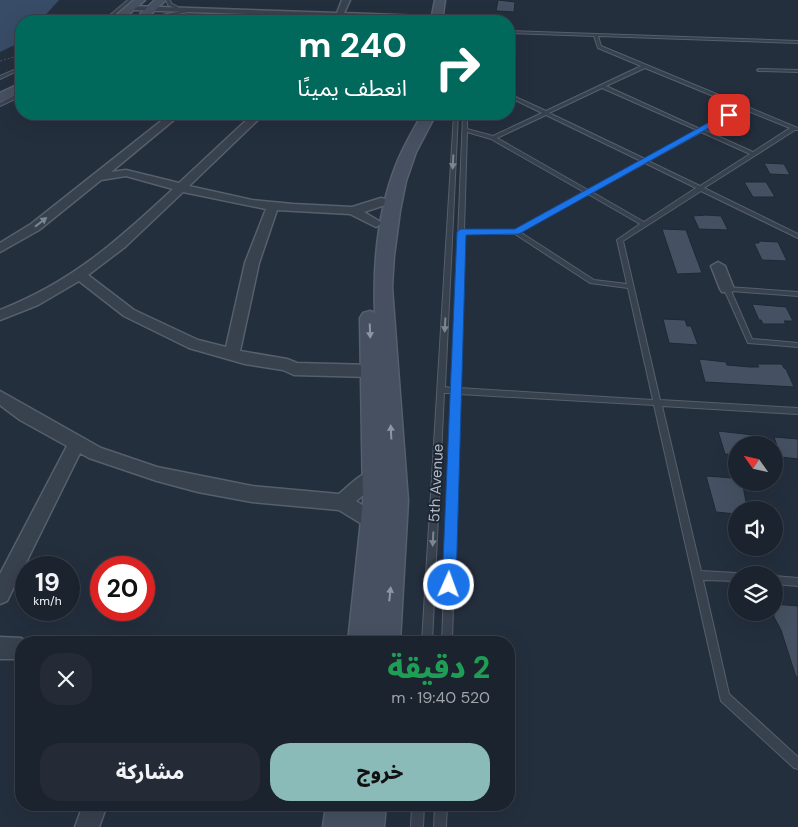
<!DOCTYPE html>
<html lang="ar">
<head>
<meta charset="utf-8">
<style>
  :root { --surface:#1b232e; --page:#242b36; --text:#f1f3f6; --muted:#a0a4aa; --line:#39404a; --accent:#8bbbb9 }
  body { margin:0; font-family:"DM Sans","Noto Sans Arabic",sans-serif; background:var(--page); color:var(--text); direction:rtl; height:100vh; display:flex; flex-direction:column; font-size:19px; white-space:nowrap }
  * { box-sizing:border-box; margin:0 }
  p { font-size:16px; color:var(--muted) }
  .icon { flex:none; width:28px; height:28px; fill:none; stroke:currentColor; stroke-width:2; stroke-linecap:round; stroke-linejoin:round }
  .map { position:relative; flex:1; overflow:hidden; direction:ltr }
  .side { position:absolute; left:15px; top:636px; width:500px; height:175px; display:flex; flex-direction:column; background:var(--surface); border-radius:20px; box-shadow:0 5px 20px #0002,0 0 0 1px var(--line); direction:rtl }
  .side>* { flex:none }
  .hud { position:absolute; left:15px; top:15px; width:500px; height:105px; border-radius:20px; box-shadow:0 5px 20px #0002,0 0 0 1px var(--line); direction:rtl; background:#00695c; color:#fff; overflow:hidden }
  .needle { width:32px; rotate:304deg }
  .controls { position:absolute; left:728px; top:436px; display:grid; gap:10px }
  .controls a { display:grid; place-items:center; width:55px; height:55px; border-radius:50%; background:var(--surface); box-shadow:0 5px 20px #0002,0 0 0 1px var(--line); font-size:25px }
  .speed { position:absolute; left:15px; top:556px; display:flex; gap:10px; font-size:25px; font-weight:700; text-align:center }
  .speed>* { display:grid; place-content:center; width:65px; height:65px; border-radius:50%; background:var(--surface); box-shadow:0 5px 20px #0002,0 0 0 1px var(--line); line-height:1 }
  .speed small { font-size:12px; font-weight:400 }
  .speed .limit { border:8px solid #d22; background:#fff; color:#111 }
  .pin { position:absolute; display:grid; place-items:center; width:42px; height:42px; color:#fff; margin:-21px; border-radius:10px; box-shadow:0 2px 8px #0006 }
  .me { position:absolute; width:55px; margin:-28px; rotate:2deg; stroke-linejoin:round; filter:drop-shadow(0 0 4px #0008) }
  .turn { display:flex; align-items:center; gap:18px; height:105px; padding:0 25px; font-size:22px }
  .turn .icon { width:65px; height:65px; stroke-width:2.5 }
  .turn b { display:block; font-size:35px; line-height:42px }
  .round { display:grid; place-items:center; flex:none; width:52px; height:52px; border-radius:20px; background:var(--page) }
  .headline { display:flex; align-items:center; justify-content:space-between; height:85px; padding:0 25px }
  h1 { font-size:30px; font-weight:800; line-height:38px; color:#1e9e55 }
  .cta { display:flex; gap:10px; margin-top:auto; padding:10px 25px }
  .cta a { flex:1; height:58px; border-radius:20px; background:var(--accent); color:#111; font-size:20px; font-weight:800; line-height:58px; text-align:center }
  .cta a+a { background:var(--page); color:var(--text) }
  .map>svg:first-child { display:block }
  .water { fill:#394c67 }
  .building { fill:#455162; stroke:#1f2835 }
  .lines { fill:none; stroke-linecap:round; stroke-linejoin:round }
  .service-casing { stroke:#565f6c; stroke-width:2 }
  .minor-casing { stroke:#565f6c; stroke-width:3 }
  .secondary-casing { stroke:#565f6c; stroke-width:3 }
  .path { stroke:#44595c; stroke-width:1; stroke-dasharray:2 2; stroke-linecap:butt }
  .service { fill:#38414e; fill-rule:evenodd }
  .minor { fill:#38414e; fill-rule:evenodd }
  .secondary { fill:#465061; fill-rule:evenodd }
  .oneway { fill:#7c8592 }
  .oneway2 { fill:#8e96a5 }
  .route { fill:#1a73e8; stroke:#114b97 }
  .labels { text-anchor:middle; stroke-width:4; stroke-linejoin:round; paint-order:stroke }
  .street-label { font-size:15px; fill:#b4bcc9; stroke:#1d2633 }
</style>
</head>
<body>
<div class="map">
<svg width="798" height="827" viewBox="0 0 798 827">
  <rect width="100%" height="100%" fill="#242f3e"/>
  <path class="water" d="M 0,0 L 59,0 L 40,21 L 21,21 L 21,42 L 0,52 Z"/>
  <path class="building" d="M 498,0 L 515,2 L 514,12 L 496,11 Z
    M 764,163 L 784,164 L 790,175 L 770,174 Z
    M 744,182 L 766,182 L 775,197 L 753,197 Z
    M 706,215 L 721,216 L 728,230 L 699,229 L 693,216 Z
    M 662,229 L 686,230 L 702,273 L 677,274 Z
    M 759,241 L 778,242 L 787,261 L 762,260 L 754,243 L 759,243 Z
    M 752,304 L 786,307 L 793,321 L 784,321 L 786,324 L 763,324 L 761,320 L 759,320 Z
    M 663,319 L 685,320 L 687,326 L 691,326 L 698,345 L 669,343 Z
    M 699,359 L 726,362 L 727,365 L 750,367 L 759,367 L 757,364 L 782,364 L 784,368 L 786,369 L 794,387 L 705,382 Z
    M 718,431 L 763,436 L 762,445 L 736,445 L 736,455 L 725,454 Z
    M 774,437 L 798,439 L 798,459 L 781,457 Z
    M 706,476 L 734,478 L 736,482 L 742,482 L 747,506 L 742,506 L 743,510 L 736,510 L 736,514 L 716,512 Z
    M 774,604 L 798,606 L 798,677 L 796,677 L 781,630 L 774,617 Z"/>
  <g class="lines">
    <g class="service-casing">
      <path id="service" d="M 128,0 L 132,0 L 107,21 L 103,21 Z
        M 166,0 L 170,0 L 171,3 L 183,10 L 180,11 L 168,5 Z
        M 192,9 L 193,11 L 164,17 L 150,21 L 145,21 L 162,15 Z
        M 509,31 L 798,41 L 798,43 L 598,36 L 601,46 L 798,128 L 798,130 L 795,130 L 704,188 L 798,234 L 798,238 L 701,191 L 623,241 L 660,400 L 798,408 L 798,414 L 662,406 L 701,571 L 736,573 L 740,575 L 736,575 L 736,581 L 703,580 L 729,694 L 798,757 L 798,769 L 794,768 L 721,701 L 720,697 L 654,405 L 459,394 L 452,642 L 442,642 L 452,393 L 444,393 L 432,642 L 422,642 L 454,114 L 458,114 L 445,387 L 452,388 L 463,114 L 467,114 L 467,129 L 493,136 L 542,113 L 509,97 L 509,94 L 546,111 L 641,66 L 598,48 L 594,36 L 509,33 ZM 645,68 L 740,107 L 700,129 L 606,86 ZM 602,88 L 697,130 L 645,159 L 549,113 ZM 743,109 L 790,128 L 753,152 L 704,130 ZM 546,115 L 641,161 L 588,190 L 497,138 ZM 467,132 L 491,139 L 584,192 L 515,230 L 464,230 ZM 701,132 L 750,154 L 700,186 L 648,161 ZM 645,163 L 696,188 L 644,222 L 592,192 ZM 588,194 L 640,224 L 617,240 L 627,284 L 594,280 L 520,232 ZM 464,234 L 515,234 L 590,283 L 628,288 L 653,400 L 459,388 Z
        M 21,67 L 21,69 L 0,79 L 0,76 Z
        M 759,69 L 798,70 L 798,72 L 758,71 L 757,70 Z
        M 19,93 L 21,93 L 21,96 L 0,106 L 0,103 Z
        M 727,287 L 798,292 L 798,296 L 731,291 L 752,339 L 798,343 L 798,347 L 748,343 L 724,289 Z
        M 774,576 L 798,578 L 798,586 L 774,584 Z
        M 412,805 L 424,805 L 423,827 L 411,827 Z
        M 435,805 L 447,805 L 446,827 L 434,827 Z"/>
    </g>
    <g class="minor-casing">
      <path id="minor" d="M 342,0 L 350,0 L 344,13 L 449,17 L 453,19 L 445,21 L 342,18 L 341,21 L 333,21 L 335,17 L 131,10 L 127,8 L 131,6 L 337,13 Z
        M 170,114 L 181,114 L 111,172 L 126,170 L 179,183 L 253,114 L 264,114 L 189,186 L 252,200 L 293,204 L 352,207 L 381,198 L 385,199 L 387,202 L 385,205 L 364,212 L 382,223 L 376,227 L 350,214 L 277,210 L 259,263 L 240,351 L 287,359 L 297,363 L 371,365 L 376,367 L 379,371 L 376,375 L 371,377 L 294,375 L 283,370 L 245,364 L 189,348 L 124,316 L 79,281 L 38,305 L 0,320 L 0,310 C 72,282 117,241 173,189 L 126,176 L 101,180 L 39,230 L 0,252 L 0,243 L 31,224 ZM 183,192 L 266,209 L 245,263 L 226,347 L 198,340 L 134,310 L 88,275 L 125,247 Z
        M 718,262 L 725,266 L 734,289 L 732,292 L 722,292 L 720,289 L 711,266 Z
        M 0,391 L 101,448 L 157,467 L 252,486 L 339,494 C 350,485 367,466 381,471 L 384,476 L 381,481 L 356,501 L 382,518 L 384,524 L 382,530 L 375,532 L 339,510 L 252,502 L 198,492 L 157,481 L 89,458 L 80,453 L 7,601 L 0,604 L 0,574 L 67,446 L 20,420 L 0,405 Z
        M 0,637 L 21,638 L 28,642 L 21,642 L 21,659 L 0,659 Z
        M 83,805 L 107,805 L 99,827 L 75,827 Z"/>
    </g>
    <g class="secondary-casing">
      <path id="secondary" d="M 134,0 L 145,0 L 121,21 L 110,21 Z
        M 155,0 L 166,0 L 144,21 L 133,21 Z
        M 435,0 L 445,0 L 442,21 L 431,21 Z
        M 21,83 L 21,92 L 0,102 L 0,93 Z
        M 422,114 L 436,114 L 416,152 L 406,181 L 400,211 L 394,256 L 392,287 L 408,501 L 400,642 L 348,642 L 363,501 L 360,318 L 363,313 L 370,311 L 375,313 C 373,264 378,211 396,165 C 403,147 413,131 422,114 Z
        M 326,805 L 386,805 L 384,827 L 323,827 Z"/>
    </g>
    <path class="path" d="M 0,61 L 21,55"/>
    <use href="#service" class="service"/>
    <use href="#minor" class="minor"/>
    <use href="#secondary" class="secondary"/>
  </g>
  <defs><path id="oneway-solid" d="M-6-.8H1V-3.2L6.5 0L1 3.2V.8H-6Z" transform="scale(1.25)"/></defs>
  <g class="oneway">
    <use href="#oneway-solid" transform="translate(453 162) rotate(93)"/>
    <use href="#oneway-solid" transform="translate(41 222) rotate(-38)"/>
    <use href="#oneway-solid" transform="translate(445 325) rotate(93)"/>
    <use href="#oneway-solid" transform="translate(433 539) rotate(93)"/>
  </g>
  <g class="oneway2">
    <use href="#oneway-solid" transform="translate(370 331) rotate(88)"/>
    <use href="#oneway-solid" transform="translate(391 432) rotate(-93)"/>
    <use href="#oneway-solid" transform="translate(390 594) rotate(-84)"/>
  </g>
  <path class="route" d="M 726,113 L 732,115 L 519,234 L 466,235 L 456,585 L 454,589 L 449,591 L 444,589 L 442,585 L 457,232 L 461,229 L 515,229 Z"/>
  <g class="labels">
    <g class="street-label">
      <text transform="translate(436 483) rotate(-87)" y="5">5th Avenue</text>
    </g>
  </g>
</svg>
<div class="controls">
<a><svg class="needle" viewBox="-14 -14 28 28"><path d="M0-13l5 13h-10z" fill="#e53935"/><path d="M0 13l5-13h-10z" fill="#a0a4aa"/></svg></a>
<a><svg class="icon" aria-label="sound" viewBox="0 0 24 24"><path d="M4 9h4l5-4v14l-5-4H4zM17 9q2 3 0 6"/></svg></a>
<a><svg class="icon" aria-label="layers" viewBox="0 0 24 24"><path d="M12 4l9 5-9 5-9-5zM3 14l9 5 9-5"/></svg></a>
</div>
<div class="speed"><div>19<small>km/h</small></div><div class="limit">20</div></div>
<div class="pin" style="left:729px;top:115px;background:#d93025"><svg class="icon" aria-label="arrive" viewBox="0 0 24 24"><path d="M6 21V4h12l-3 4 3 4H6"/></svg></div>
<svg class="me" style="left:449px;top:585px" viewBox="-20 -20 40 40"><circle r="17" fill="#1a73e8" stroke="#fff" stroke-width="3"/><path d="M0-11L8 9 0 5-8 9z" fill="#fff"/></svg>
<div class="hud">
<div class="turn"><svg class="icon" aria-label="right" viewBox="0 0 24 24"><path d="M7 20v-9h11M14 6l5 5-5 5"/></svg><div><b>240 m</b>انعطف يمينًا</div></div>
</div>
<section class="side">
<div class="headline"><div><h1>2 دقيقة</h1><p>520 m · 19:40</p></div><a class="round"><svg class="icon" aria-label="close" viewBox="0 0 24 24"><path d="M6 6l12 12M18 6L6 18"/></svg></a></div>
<div class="cta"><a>خروج</a><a>مشاركة</a></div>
</section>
</div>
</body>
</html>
